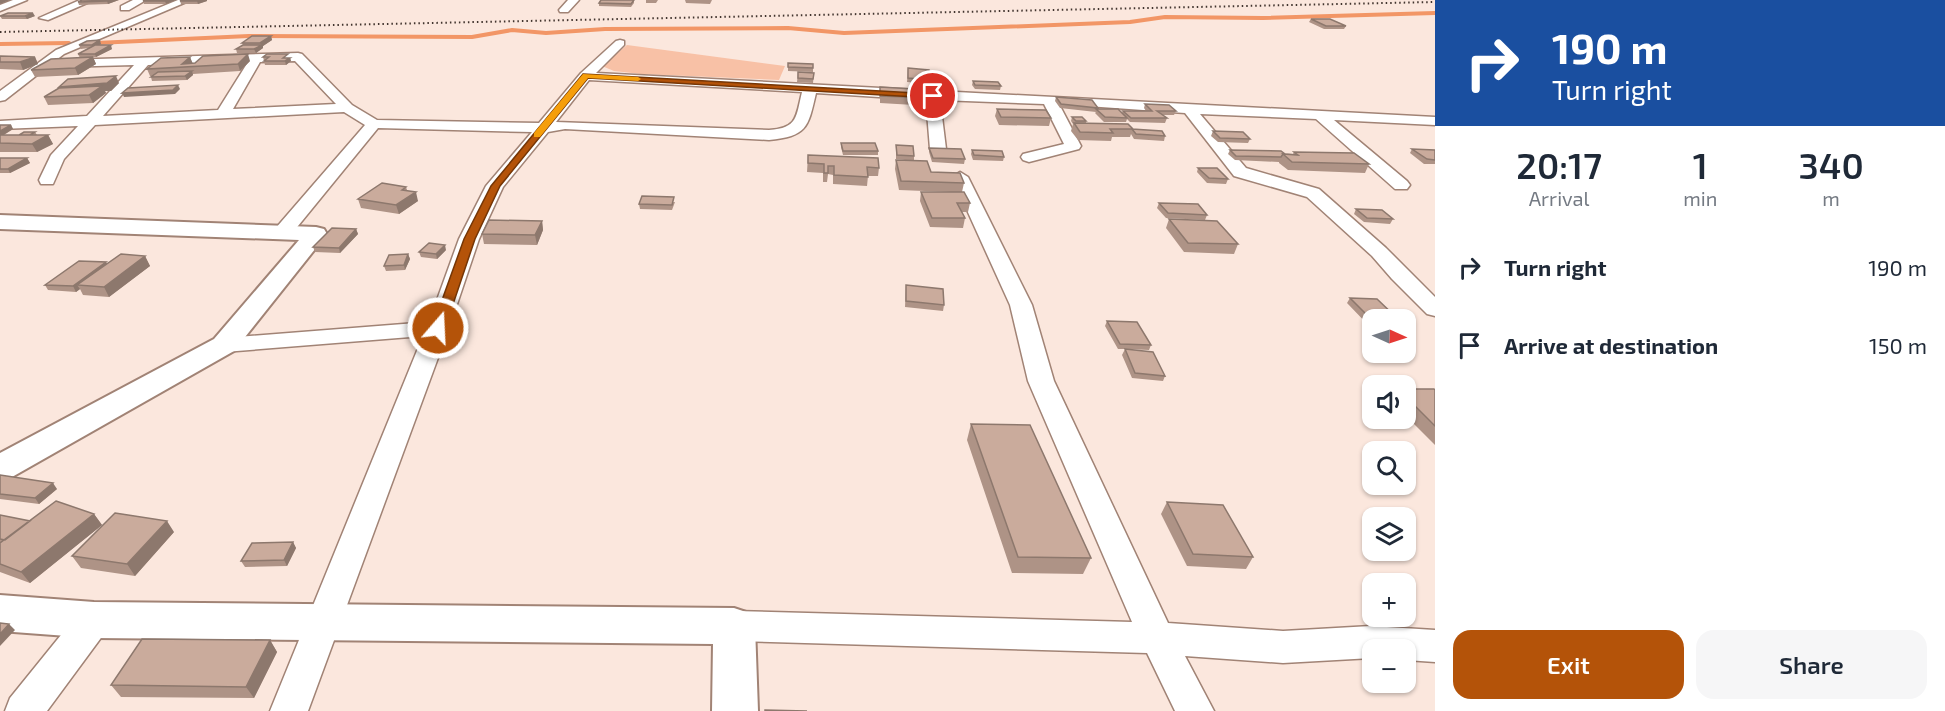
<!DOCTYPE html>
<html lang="en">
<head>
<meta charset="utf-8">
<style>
  :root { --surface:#fff; --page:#f6f6f7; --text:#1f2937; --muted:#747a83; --accent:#b45309 }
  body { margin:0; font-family:"Exo 2",sans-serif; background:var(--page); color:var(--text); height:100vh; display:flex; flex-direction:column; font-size:22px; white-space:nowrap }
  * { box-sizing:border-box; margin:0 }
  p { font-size:20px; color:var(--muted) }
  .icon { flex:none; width:33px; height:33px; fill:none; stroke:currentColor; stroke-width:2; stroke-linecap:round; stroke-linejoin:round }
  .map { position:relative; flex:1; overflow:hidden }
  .side { display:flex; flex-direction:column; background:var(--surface); width:510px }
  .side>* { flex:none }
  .hud { background:#1a4fa0; color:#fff; overflow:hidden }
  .needle { width:39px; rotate:93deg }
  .controls { position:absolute; left:1362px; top:309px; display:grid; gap:12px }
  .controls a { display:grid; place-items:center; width:54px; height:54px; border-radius:12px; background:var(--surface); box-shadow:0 2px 4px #0004; font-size:30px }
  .pin { position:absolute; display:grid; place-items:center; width:51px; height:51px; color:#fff; margin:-26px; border:3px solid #fff; border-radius:50%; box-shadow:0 2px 6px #0007 }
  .me { position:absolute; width:66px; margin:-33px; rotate:19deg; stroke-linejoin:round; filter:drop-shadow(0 0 4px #0008) }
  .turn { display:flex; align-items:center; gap:21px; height:126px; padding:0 18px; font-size:27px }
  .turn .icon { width:78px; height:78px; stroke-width:2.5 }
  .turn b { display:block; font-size:42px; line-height:51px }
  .eta { display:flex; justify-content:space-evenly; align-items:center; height:102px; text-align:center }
  .eta b { font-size:36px; font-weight:600; line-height:42px }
  .cta { display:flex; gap:12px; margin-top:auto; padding:12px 18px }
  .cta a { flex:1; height:69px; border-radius:18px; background:var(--accent); color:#fff; font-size:24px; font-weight:600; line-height:69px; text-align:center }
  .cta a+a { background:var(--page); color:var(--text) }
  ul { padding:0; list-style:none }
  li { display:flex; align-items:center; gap:18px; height:78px; padding:0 18px }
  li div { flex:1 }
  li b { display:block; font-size:22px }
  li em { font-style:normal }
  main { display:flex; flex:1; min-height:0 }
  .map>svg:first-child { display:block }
  .green { fill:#f8c1a6 }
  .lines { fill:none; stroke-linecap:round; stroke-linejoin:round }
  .stream { stroke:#f29666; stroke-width:4 }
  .minor-casing { stroke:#a18375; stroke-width:3 }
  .tertiary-casing { stroke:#a18375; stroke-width:4 }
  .minor { fill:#fff; fill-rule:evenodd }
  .tertiary { fill:#fff; fill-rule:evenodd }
  .rail { stroke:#41342e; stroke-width:2; stroke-dasharray:1.5 3; stroke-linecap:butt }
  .wall { fill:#ae9386 }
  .shaded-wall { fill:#8d786d }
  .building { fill:#caab9c; stroke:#8d786d; stroke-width:1.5 }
  .route { fill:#b45309; stroke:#753606; stroke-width:1.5 }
  .slow { fill:#f59e0b }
</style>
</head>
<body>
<main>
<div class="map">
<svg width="1435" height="711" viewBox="0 0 1435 711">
  <rect width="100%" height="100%" fill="#fbe7dd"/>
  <path class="green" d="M 627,45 L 785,66 L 779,80 L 641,74 L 614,71 L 602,66 Z"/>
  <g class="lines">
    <path class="stream" d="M 96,43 L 249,36 L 472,37 L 512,30 L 546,33 L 605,29 L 788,28 L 844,33 L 1130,22 L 1165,17 L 1263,18 L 1435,13
      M 0,44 L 69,43"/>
    <g class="minor-casing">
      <path id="minor" d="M 13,0 L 27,0 L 0,11 L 0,5 Z
        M 80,0 L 94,0 L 48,20 L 39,18 Z
        M 133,0 L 146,0 L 129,10 L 121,10 L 121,6 Z
        M 178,0 L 191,0 L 64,54 L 5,100 L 0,101 L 0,91 L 56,50 Z
        M 568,0 L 579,0 L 568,12 L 560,12 L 559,10 Z
        M 620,40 L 624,41 L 624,45 L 596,73 L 1435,117 L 1435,125 L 1334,120 L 1407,181 L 1410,185 L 1407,189 L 1395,189 L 1316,119 L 1200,114 L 1246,168 L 1319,189 L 1386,248 L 1435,297 L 1435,316 L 1427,314 L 1392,279 L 1372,256 L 1307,197 L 1234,176 L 1185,113 L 1059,104 L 1081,146 L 1079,149 L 1029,162 L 1023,160 L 1021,157 L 1023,154 L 1064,144 L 1044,104 L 940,100 L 946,149 L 938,154 L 930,149 L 926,100 L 816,93 C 808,128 807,136 769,140 L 565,129 L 548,132 L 503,187 L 479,239 L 449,328 L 308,711 L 270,711 L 423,336 L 224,352 L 216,350 L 212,345 L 216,340 L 224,338 L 429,322 L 459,239 L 486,186 L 532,132 L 378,128 L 289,237 L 275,237 L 272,233 L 275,229 L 365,125 L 344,112 L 95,125 L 64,159 L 53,184 L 41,184 L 39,180 L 51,155 L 78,126 L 0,129 L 0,121 L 87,116 L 134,65 L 59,67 L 59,61 L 63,60 L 298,53 L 302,54 L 352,105 L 377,120 L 539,123 L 581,73 L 616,41 ZM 295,61 L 336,104 L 233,109 L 260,62 ZM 248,62 L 218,110 L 103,116 L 148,65 ZM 589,80 L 802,92 C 796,117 798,128 769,130 L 556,122 Z
        M 960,172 L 968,177 L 1032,305 L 1054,381 L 1168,623 L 1283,631 L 1371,626 L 1435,630 L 1435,662 L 1406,660 L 1406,650 L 1372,650 L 1372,658 L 1283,663 L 1185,656 L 1214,711 L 1175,711 L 1147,653 L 734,641 L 722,637 L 717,626 L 722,615 L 734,611 L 1132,622 L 1028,381 L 1010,305 L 952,177 Z
        M 94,605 L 106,609 L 111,620 L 106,631 L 47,711 L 5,711 L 10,698 L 82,609 Z"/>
    </g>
    <g class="tertiary-casing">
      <path id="tertiary" d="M 0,215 L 316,227 L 324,229 L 327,234 L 234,351 L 12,477 L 0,480 L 0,453 L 214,339 L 299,240 L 0,229 Z
        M 0,595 L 94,602 L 734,608 L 749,613 L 755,626 L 758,711 L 712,711 L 713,644 L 94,638 L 0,631 Z"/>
    </g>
    <use href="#minor" class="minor"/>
    <use href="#tertiary" class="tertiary"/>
    <path class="rail" d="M 0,32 L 1435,2"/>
  </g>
  <path class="wall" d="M 119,0 L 108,4 L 79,5 L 78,2 Z
    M 145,0 L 176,0 L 166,4 L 144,4 L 143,1 Z
    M 182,0 L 207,0 L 207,1 L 198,4 L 181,4 L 180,1 Z
    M 634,0 L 634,3 L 631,7 L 599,6 L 599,3 Z
    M 646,0 L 658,0 L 656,3 L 646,3 Z
    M 685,0 L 712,0 L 710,4 L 686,3 Z
    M 0,16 L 35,16 L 27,19 L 2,19 Z
    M 1311,19 L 1346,26 L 1344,29 L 1324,29 L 1309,22 Z
    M 271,36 L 272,40 L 263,46 L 263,48 L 256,53 L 237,53 L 236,49 L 243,45 L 242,43 Z
    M 101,44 L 99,45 L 112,49 L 96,57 L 93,57 L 96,64 L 78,75 L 35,77 L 31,70 L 80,58 L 78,54 L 89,48 L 81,49 L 79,45 Z
    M 0,56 L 35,57 L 38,64 L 23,70 L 0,69 Z
    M 190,57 L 192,63 L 250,61 L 240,71 L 193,74 L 193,75 L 187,80 L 152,81 L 151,77 L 152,76 L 150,76 L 147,69 Z
    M 263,57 L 290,58 L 291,61 L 286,65 L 265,65 Z
    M 788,63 L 813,64 L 813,72 L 788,71 Z
    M 908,68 L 929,80 L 928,84 L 907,82 Z
    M 798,72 L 814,73 L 813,83 L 797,82 Z
    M 973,81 L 1001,86 L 1000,90 L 975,89 L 972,85 Z
    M 119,83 L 111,91 L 105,91 L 106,93 L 93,103 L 48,105 L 44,97 L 59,88 L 59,87 Z
    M 880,87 L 932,98 L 931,106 L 880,103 Z
    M 1056,97 L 1098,108 L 1098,109 L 1122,113 L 1123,111 L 1146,111 L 1144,108 L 1145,104 L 1176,111 L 1174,115 L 1162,115 L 1167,118 L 1165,123 L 1130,122 L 1127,119 L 1126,122 L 1104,122 L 1095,113 L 1096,112 L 1060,108 L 1055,101 Z
    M 997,109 L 1051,118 L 1049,126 L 999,125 L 995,116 Z
    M 1072,117 L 1086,121 L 1086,123 L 1133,129 L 1165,136 L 1164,141 L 1134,139 L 1131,134 L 1130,137 L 1112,137 L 1111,141 L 1078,140 L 1071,131 L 1073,124 L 1071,121 Z
    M 0,125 L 11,125 L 13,129 L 4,135 L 19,135 L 35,132 L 37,135 L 48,135 L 53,144 L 37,152 L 0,152 Z
    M 1213,131 L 1250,139 L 1248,143 L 1218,142 L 1211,136 Z
    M 841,143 L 878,151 L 878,155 L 843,155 L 841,147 Z
    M 896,145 L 914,156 L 914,161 L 896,159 Z
    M 929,148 L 965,159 L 964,164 L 932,162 L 929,152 Z
    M 1412,149 L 1435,150 L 1435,164 L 1424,164 L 1410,153 Z
    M 972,150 L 1004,157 L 1003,161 L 973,160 L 971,154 Z
    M 1230,150 L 1293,154 L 1294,152 L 1369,164 L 1365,173 L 1288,170 L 1279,163 L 1279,162 L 1235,160 L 1228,154 Z
    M 808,155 L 879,168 L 878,176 L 868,176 L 867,186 L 833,184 L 833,175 L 828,174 L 827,182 L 823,182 L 823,173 L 807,172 Z
    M 0,158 L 27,158 L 30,163 L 10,173 L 0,173 Z
    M 896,160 L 964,183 L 962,192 L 970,203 L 968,212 L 962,212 L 965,218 L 963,228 L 930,227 L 920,201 L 921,192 L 951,192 L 899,190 L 895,169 Z
    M 1198,168 L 1228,179 L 1226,184 L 1207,183 L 1197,172 Z
    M 406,187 L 407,190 L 418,201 L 399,214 L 361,208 L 358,199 Z
    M 675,202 L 672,210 L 640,209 L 639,204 Z
    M 1159,203 L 1207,215 L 1205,220 L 1166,218 L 1157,208 Z
    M 1356,209 L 1393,219 L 1390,224 L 1364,222 L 1354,214 Z
    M 1169,219 L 1238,244 L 1234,254 L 1184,252 L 1166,228 Z
    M 542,221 L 543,230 L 537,245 L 484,244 L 482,234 Z
    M 356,229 L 358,234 L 340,253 L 315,252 L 313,247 Z
    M 446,250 L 437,259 L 421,257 L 419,252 Z
    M 408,254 L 410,259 L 405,270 L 386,271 L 384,266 Z
    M 145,256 L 150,266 L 109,297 L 83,295 L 80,289 L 76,292 L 48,290 L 45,285 L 107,264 Z
    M 906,285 L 944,305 L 943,311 L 905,307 Z
    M 1350,298 L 1372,320 L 1372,329 L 1347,303 Z
    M 1107,321 L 1151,345 L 1149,350 L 1127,349 L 1165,376 L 1163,381 L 1132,378 L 1122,355 L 1125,349 L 1118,349 L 1105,326 Z
    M 1406,389 L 1435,390 L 1435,445 L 1406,416 Z
    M 971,424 L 1091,558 L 1083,574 L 1012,573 L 967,440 Z
    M 0,475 L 57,489 L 39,504 L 0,499 Z
    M 1167,502 L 1253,557 L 1246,569 L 1187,566 L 1161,514 Z
    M 94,514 L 102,525 L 30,583 L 0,572 L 0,515 L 30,521 Z
    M 174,532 L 135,576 L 81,568 L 72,556 Z
    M 293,542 L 296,548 L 287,566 L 245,567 L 241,561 Z
    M 270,640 L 277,652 L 254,698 L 121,697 L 111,685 Z"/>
  <path class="shaded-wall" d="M 0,0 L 10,0 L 0,4 Z
    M 110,0 L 119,0 L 108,4 L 107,1 Z
    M 167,0 L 176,0 L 166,4 L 165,1 Z
    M 200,0 L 207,0 L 207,1 L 198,4 L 197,1 Z
    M 33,13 L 35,16 L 27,19 L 25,16 Z
    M 271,36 L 272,40 L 263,46 L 263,48 L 256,53 L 254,49 L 261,45 L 260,43 Z
    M 100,40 L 101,44 L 94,48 L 92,45 Z
    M 111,45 L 112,49 L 96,57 L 95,54 Z
    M 248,54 L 250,61 L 240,71 L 238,64 Z
    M 35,57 L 38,64 L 23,70 L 20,62 Z
    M 93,57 L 96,64 L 78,75 L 75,68 Z
    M 190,57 L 193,64 L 182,64 Z
    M 290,58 L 291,61 L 286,65 L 285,61 Z
    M 192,71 L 193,75 L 187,80 L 185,76 Z
    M 116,76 L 119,83 L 111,91 L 105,91 L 106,93 L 93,103 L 89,95 L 63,94 L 59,87 Z
    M 178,85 L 180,89 L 175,94 L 124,97 L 122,93 Z
    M 11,125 L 13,129 L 0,137 L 0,131 Z
    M 48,135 L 53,144 L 37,152 L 32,144 Z
    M 27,158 L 30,163 L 10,173 L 8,169 Z
    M 416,192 L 418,201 L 399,214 L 396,205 Z
    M 542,221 L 543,230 L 537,245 L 535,235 Z
    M 356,229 L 358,234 L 340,253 L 339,248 Z
    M 445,245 L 446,250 L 437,259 L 436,254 Z
    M 408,254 L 410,259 L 405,270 L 404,265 Z
    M 145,256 L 150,266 L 109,297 L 104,287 Z
    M 106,262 L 109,267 L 77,285 L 80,289 L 76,292 L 73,286 Z
    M 53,483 L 57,489 L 39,504 L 35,498 Z
    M 94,514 L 102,525 L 30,583 L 21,572 Z
    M 167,521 L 174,532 L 135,576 L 127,564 Z
    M 293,542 L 296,548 L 287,566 L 284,560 Z
    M 9,624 L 15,630 L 0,646 L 0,634 Z
    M 270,640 L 277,652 L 254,698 L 246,687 Z"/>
  <path class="building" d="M 82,0 L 110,0 L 107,1 L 78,2 Z
    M 145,0 L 167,0 L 165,1 L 143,1 Z
    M 182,0 L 200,0 L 197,1 L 180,1 Z
    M 601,0 L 634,0 L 631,4 L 599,3 Z
    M 8,13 L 33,13 L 25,16 L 0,16 Z
    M 1311,19 L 1330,19 L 1346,26 L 1326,26 Z
    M 252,36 L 271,36 L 260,43 L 242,43 Z
    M 100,40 L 92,45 L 79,45 L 87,41 Z
    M 95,45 L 111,45 L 95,54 L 78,54 Z
    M 243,45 L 262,45 L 254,49 L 236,49 Z
    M 248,54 L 238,64 L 147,69 L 161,58 L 190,57 L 182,64 L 195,63 L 203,56 Z
    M 267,54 L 288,54 L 283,58 L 290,58 L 285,61 L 264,61 L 269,57 L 263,57 Z
    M 0,56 L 35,57 L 20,62 L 0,62 Z
    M 93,57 L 75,68 L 31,70 L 51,59 Z
    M 788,63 L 813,64 L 813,68 L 788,67 Z
    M 908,68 L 929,70 L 929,80 L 908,78 Z
    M 192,71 L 185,76 L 151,77 L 158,72 Z
    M 798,72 L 814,73 L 813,79 L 798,78 Z
    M 116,76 L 107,83 L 59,87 L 68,79 Z
    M 973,81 L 998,82 L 1001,86 L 975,85 Z
    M 178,85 L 173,90 L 122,93 L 128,88 Z
    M 102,86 L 89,95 L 44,97 L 59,88 Z
    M 880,87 L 930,90 L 932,98 L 880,96 Z
    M 1056,97 L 1092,100 L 1098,108 L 1061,104 Z
    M 1145,104 L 1169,105 L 1176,111 L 1157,111 L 1167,118 L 1131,118 L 1123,111 L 1152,111 Z
    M 997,109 L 1046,110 L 1051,118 L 1001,117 Z
    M 1096,109 L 1118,109 L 1127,118 L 1105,117 Z
    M 1072,117 L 1082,117 L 1086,121 L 1076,121 Z
    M 1074,123 L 1128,124 L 1133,129 L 1110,129 L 1113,133 L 1080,132 Z
    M 0,125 L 11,125 L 0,131 Z
    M 1132,129 L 1162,131 L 1165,136 L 1136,134 Z
    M 1213,131 L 1243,132 L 1250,139 L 1220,138 Z
    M 24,132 L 35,132 L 30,135 L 19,135 Z
    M 0,135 L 48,135 L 32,144 L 0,143 Z
    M 841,143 L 875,143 L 878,151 L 843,151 Z
    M 896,145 L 913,146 L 914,156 L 897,155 Z
    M 929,148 L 961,149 L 965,159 L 933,158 Z
    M 1412,149 L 1435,150 L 1435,160 L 1427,159 Z
    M 972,150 L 1002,151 L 1004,157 L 974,155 Z
    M 1230,150 L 1281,151 L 1285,154 L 1283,154 L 1281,157 L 1236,156 Z
    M 1294,152 L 1354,153 L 1369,164 L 1292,162 L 1283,154 L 1298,155 Z
    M 808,155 L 878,158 L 879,168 L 867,167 L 868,177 L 834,175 L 834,166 L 828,166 L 828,173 L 824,173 L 824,164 L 808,163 Z
    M 0,158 L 27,158 L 8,169 L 0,169 Z
    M 896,160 L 927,161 L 931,172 L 960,173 L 964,183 L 901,181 Z
    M 1198,168 L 1217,168 L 1228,179 L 1209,178 Z
    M 382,183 L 406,187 L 402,190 L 416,192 L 396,205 L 358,199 Z
    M 921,192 L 964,192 L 970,203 L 957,203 L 965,218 L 932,218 Z
    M 642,196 L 674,197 L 672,205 L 639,204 Z
    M 1159,203 L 1198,204 L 1207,215 L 1168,213 Z
    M 1356,209 L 1382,210 L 1393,219 L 1367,218 Z
    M 1169,219 L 1217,221 L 1238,244 L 1188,243 Z
    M 489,220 L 542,221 L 535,235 L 482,234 Z
    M 332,228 L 356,229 L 339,248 L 313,247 Z
    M 429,243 L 445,245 L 436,254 L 419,252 Z
    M 121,254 L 145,256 L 104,287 L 77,285 Z
    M 408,254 L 404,265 L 384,266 L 389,255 Z
    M 79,261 L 106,262 L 73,286 L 45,285 Z
    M 906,285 L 943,289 L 944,305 L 906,301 Z
    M 1350,298 L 1377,299 L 1399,320 L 1372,320 Z
    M 1107,321 L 1137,322 L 1151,345 L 1120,344 Z
    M 1125,349 L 1153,352 L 1165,376 L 1135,373 Z
    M 1406,389 L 1434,389 L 1435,390 L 1435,426 L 1406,397 Z
    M 971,424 L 1030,425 L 1091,558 L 1018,557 Z
    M 0,475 L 53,483 L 35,498 L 0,494 Z
    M 56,501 L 94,514 L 21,572 L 0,564 L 0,543 Z
    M 1167,502 L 1223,505 L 1253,557 L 1193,554 Z
    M 115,513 L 167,521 L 127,564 L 72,556 Z
    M 0,515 L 30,521 L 5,540 L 0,539 Z
    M 293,542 L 284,560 L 241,561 L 252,543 Z
    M 0,623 L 9,624 L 0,634 Z
    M 142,639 L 270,640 L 246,687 L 111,685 Z
    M 765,710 L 807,711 L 765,711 Z"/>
  <path class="route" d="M 583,74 L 933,94 L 936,96 L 933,98 L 588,78 L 500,186 L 475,239 L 445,328 L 438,332 L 434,331 L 432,328 L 464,239 L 491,186 Z"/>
  <path class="slow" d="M 583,74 L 638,77 L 641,79 L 638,81 L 588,78 L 540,137 L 534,137 L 534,133 Z"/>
</svg>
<div class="controls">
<a><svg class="needle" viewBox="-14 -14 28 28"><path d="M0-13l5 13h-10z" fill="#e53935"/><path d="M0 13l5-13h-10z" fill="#747a83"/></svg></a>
<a><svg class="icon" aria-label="sound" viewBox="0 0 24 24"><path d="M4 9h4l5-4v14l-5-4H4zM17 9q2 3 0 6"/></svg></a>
<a><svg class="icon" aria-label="search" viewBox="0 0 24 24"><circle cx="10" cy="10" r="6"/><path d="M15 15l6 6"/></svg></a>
<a><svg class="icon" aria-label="layers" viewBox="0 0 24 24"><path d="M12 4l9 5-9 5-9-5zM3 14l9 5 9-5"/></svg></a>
<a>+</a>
<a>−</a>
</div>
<div class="pin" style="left:933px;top:96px;background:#d93025"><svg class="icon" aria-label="arrive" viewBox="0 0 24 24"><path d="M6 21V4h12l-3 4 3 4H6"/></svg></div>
<svg class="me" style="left:438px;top:328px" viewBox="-20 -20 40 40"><circle r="17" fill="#b45309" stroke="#fff" stroke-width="3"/><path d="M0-11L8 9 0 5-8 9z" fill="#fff"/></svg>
</div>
<section class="side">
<div class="hud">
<div class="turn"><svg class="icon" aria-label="right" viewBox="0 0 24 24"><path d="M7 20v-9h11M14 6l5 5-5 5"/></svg><div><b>190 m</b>Turn right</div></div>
</div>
<div class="eta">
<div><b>20:17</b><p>Arrival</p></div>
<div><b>1</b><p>min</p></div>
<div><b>340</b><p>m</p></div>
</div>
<ul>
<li><svg class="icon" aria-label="right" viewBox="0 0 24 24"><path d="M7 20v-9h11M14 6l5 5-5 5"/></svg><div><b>Turn right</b></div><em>190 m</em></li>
<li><svg class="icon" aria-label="arrive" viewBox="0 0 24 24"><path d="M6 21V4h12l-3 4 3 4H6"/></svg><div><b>Arrive at destination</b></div><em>150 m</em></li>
</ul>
<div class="cta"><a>Exit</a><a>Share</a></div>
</section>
</main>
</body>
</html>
